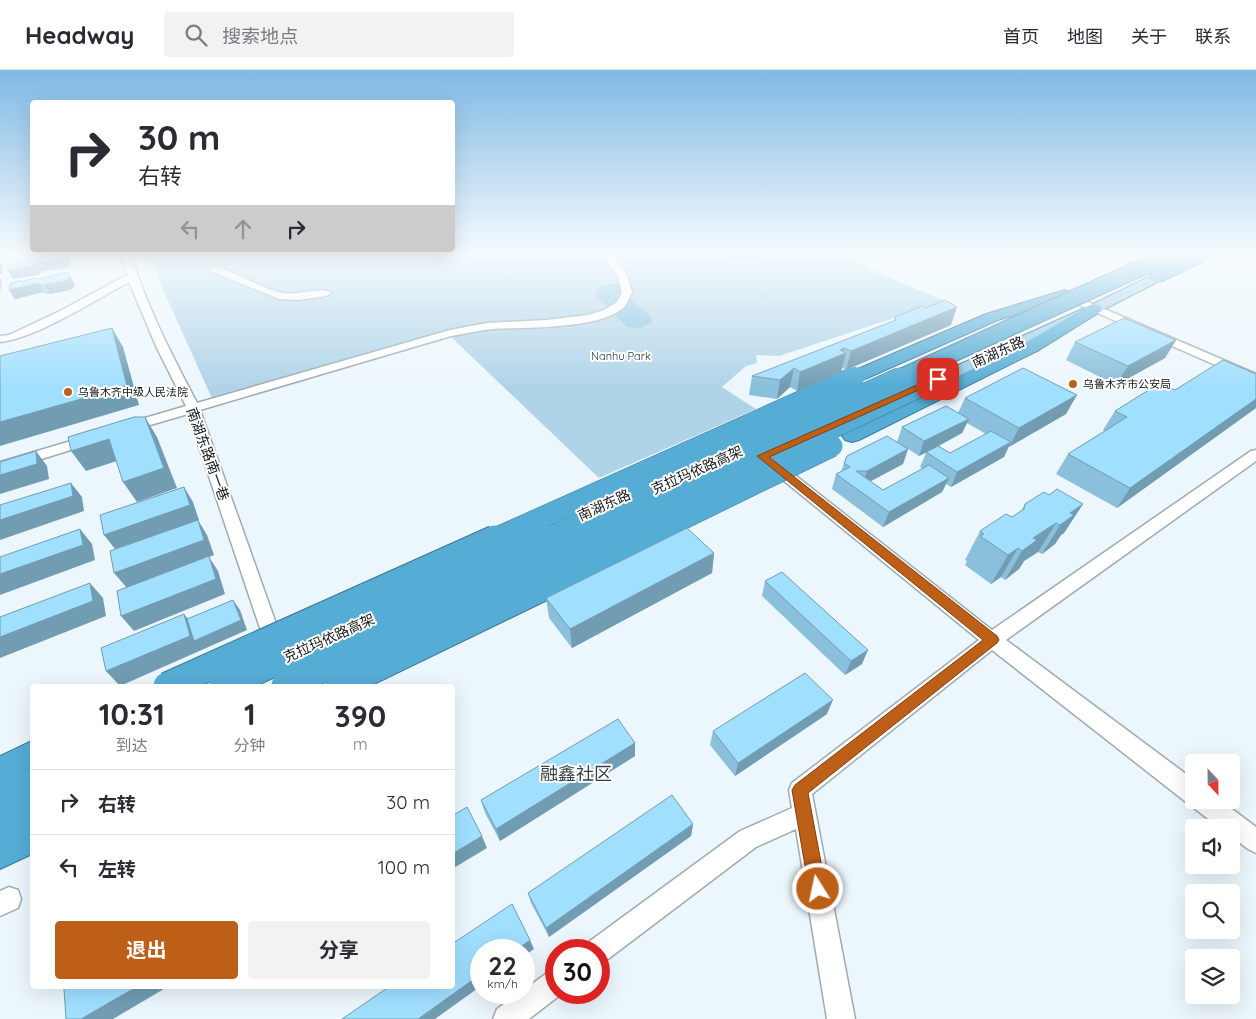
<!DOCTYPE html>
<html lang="zh">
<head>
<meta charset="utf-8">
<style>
  :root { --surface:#fff; --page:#f2f2f3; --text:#2b2b33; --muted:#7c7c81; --line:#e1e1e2; --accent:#be5f18 }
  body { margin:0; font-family:Quicksand,"Noto Sans SC",sans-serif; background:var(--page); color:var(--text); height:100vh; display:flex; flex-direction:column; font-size:19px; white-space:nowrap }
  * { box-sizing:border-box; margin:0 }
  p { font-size:16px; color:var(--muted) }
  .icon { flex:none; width:28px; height:28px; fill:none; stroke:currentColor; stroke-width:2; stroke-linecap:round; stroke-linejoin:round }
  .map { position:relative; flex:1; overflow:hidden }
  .details { position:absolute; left:30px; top:614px; width:425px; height:305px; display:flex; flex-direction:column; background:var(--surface); border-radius:5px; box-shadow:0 5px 20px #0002 }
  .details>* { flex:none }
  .top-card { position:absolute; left:30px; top:30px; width:425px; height:152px; border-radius:5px; box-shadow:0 5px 20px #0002; background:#fff; color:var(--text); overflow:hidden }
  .needle { width:32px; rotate:158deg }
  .fabs { position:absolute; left:1185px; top:684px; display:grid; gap:10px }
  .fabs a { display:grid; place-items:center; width:55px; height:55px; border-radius:5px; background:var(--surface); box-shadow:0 5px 20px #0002; font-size:25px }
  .speed { position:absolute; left:470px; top:869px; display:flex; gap:10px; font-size:25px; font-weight:700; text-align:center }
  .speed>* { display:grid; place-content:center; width:65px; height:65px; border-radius:50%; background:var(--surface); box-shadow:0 5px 20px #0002; line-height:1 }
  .speed small { font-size:12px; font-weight:400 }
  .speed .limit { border:8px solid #d22; background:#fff; color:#111 }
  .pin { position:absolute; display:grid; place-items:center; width:42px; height:42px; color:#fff; margin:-21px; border-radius:10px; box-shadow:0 2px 8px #0006 }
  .me { position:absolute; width:55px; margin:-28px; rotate:350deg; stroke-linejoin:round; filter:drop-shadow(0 0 4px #0008) }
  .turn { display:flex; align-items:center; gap:18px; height:105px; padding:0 25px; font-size:22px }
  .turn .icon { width:65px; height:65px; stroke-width:2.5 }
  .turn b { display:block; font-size:35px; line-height:42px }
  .lanes { display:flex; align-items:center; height:48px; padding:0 25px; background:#0003; justify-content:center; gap:25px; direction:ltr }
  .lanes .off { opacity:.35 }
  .eta { display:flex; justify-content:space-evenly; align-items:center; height:85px; text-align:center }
  .eta b { font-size:30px; font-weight:700; line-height:35px }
  .button { display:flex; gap:10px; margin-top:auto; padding:10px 25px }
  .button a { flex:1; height:58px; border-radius:5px; background:var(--accent); color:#fff; font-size:20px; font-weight:700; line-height:58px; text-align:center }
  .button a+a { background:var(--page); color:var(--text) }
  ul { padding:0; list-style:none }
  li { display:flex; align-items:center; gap:15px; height:65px; padding:0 25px; border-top:1px solid var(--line) }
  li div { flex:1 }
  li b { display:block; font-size:19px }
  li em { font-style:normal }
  header { display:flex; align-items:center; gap:30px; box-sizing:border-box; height:70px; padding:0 25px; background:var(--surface); border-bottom:1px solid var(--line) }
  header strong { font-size:24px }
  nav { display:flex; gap:28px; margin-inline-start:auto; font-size:18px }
  .search { width:350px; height:45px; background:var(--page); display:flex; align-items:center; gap:12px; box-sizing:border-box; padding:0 18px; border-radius:5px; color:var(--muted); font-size:19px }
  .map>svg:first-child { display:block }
  .green { fill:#afd4e8 }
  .water { fill:#83c0df }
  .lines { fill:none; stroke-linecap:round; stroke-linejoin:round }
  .minor-casing { stroke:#a0abb0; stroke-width:3 }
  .major-casing { stroke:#3f7894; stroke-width:2 }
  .highway-casing { stroke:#3f7894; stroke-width:2 }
  .minor { fill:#fff; fill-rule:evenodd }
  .major { fill:#99cde6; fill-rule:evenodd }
  .highway { fill:#55acd5; fill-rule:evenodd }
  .highway-bridge-far2-casing { stroke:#3f7894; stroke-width:18; stroke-linecap:butt }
  .highway-bridge-far1-casing { stroke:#3f7894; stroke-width:22; stroke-linecap:butt }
  .highway-bridge-casing { stroke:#3f7894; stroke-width:29; stroke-linecap:butt }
  .highway-bridge-far2 { stroke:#55acd5; stroke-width:16 }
  .highway-bridge-far1 { stroke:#55acd5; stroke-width:21 }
  .highway-bridge { stroke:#55acd5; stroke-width:27 }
  .wall { fill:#8ac0db; fill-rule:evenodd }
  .shaded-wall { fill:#719cb2 }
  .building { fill:#a1dfff; stroke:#719cb2 }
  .route { fill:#be5f18; stroke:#7c3e10 }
  .poi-dot { fill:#be5f18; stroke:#fff; stroke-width:2 }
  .labels { text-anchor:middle; stroke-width:4; stroke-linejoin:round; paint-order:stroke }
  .far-park-label { font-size:11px; fill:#153240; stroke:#fff }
  .far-poi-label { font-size:11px; fill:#15181a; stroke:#fff; text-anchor:start }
  .street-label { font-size:14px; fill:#15181a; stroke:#fff }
  .near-neighbourhood-label { font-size:18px; fill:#374045; stroke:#fff }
</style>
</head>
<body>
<header>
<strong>Headway</strong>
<div class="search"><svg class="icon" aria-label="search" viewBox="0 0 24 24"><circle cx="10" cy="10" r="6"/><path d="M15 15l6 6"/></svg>搜索地点</div>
<nav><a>首页</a><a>地图</a><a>关于</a><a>联系</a></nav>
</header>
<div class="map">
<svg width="1256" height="949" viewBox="0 0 1256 949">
  <rect width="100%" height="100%" fill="#ecf7fd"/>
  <path class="green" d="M 147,184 L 844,184 L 871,200 L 945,231 L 779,286 L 756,285 L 757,293 L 746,296 L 722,317 L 756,339 L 599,408 L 451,267 L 215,335 Z"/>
  <path class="water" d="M 609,214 L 623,214 L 630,219 L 632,231 L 650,245 L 652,252 L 641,258 L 627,257 L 595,224 L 599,218 Z"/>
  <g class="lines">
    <g class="minor-casing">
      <path id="minor" d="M 121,184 L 131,184 C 146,236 172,285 197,333 L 450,260 L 487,253 L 546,250 L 588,245 L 604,240 L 617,232 L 622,222 L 618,207 L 603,184 L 613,184 L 628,207 L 632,222 C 630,226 628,232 625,236 C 602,260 526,257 493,259 C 479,260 465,264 451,266 L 200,340 L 284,576 L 282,581 L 275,584 L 268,581 L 266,576 L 188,344 L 126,362 L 119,358 L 121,355 L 186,336 L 156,276 L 129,212 C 97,229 35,269 0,272 L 0,266 L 9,265 L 58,242 L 127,205 Z
        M 216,197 C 239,203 259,218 282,223 C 294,226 324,216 331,223 L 326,226 L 298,230 L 280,229 L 212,202 L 212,198 Z
        M 1065,222 L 1256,304 L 1256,313 L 1061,227 L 1060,225 Z
        M 91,365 L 96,366 L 98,369 L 96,372 L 0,402 L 0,392 Z
        M 1256,380 L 1256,391 L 1006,570 L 1194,710 L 1194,730 L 1220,730 L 1256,757 L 1256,783 L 1248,779 L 1231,766 L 1231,758 L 1220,758 L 1194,738 L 1193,734 L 1186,732 L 992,580 L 812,724 L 855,949 L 827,949 L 796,759 L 756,777 L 608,889 L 599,893 L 599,880 L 586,880 L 590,871 L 740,761 L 792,738 L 789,720 L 792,713 L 979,570 L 767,397 L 765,394 L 767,391 L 777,391 L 992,560 L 1251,381 Z
        M 9,817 L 18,820 L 21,829 L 18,838 L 0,846 L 0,821 Z
        M 556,899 L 556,922 L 564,922 L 529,949 L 493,949 L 497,939 L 520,922 L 524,922 L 524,920 L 547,903 Z"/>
    </g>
    <g class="major-casing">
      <path id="major" d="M 1175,194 L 1179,195 L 1181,198 L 1179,201 L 1099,242 L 915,326 L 903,326 L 901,323 L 903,320 L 1089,236 Z"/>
    </g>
    <g class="highway-casing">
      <path id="highway" d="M 1065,220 L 1070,222 L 1073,225 L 1070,228 L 998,250 L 865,309 L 859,310 L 853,309 L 850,305 L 853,301 L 986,244 Z
        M 1094,234 L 1100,236 L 1102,239 L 1100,242 L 1039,280 L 859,370 L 852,372 L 845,370 L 842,366 L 845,362 L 1027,272 L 1088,236 Z
        M 32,671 L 32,784 L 0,799 L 0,686 Z"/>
    </g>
    <use href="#minor" class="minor"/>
    <use href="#major" class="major"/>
    <use href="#highway" class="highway"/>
    <g class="highway-bridge-far2-casing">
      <path id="highway-bridge-far2" d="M 1157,205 L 1201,184
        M 850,309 L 859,305
        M 897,309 L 1171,184"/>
    </g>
    <g class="highway-bridge-far1-casing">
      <path id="highway-bridge-far1" d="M 492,470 L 853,308
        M 544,470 L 900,308
        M 595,470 L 923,315
        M 639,470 L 832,376"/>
    </g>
    <g class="highway-bridge-casing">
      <path id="highway-bridge" d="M 167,616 L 495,469
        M 223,616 L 546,469
        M 285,616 L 597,469
        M 339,616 L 642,469"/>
    </g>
    <use href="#highway-bridge-far2" class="highway-bridge-far2"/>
    <use href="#highway-bridge-far1" class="highway-bridge-far1"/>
    <use href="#highway-bridge" class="highway-bridge"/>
  </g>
  <path class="wall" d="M 727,184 L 777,184 L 736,191 Z
    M 956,184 L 996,184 L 991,189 L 963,186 Z
    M 40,209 L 74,212 L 75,216 L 70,220 L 50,224 L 45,224 L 44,222 L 15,229 L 9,220 L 22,212 Z
    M 895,247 L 951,255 L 846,300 L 842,298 L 841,302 L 797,321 L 790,317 L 777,329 L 749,325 L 752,306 L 894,251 Z
    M 1176,270 L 1165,288 L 1116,315 L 1066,290 L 1075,272 Z
    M 1256,304 L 1256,338 L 1117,438 L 1056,404 L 1068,384 L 1105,361 L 1103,360 L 1115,341 L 1175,320 Z
    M 965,328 L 1066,344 L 1008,377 L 1004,387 L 951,417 L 946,414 L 942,422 L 883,457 L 832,419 L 836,404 L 841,402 L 844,393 L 897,372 L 902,357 L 958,343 ZM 967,353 L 986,364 L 950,383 L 939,376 L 962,363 ZM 908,379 L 919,386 L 926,383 L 920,397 L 923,399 L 883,420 L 870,411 L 903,394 Z
    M 1049,425 L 1083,434 L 1064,463 L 1061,465 L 1055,474 L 1042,484 L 1038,482 L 1024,491 L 1019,499 L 1005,510 L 1001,507 L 991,514 L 965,495 L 967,491 L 965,490 L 980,461 L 1012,447 L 1021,441 L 1025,434 Z
    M 714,483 L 712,503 L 572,578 L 549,548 L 546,528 Z
    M 765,511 L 862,594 L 845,605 L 762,526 Z
    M 827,644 L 735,706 L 710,675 L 713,661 Z
    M 635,673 L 635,686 L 500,771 L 485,743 L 481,730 Z
    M 693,754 L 691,766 L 549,867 L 531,833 L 528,823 Z"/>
  <path class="shaded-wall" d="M 66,184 L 70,191 L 70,196 L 65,198 L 43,201 L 38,205 L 13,209 L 7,200 Z
    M 736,184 L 777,184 L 736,191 Z
    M 0,190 L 3,195 L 2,204 L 0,205 Z
    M 69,203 L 75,216 L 70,220 L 50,224 L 44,215 Z
    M 0,208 L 2,211 L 0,222 Z
    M 39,213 L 40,215 L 44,222 L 15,229 L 9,220 Z
    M 957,237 L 951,255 L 846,300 L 851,281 Z
    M 112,258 L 123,277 L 139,335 L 0,376 L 0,352 Z
    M 1176,270 L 1165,288 L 1116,315 L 1128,296 Z
    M 844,278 L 842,284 L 846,283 L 841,302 L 797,321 L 800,302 Z
    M 794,298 L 790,317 L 777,329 L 780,310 Z
    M 1077,325 L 1066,344 L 1009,377 L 1019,358 Z
    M 1256,329 L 1256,338 L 1117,438 L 1130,418 Z
    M 145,347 L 157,367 L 177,418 L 137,432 L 123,412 Z
    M 969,349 L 962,363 L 919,386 L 924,371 Z
    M 109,369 L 123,389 L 86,401 L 71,381 Z
    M 1011,372 L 1004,387 L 951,417 L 957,402 Z
    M 908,379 L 903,394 L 862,416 L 867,401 Z
    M 36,381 L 47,396 L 49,409 L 0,424 L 0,405 Z
    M 949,408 L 942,422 L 883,457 L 889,442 Z
    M 71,413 L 82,427 L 84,441 L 0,470 L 0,450 Z
    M 184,417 L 193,432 L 199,450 L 115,479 L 104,465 Z
    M 1083,434 L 1064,463 L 1061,465 L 1055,474 L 1042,484 L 1060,455 L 1070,443 Z
    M 198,450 L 207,465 L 214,485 L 209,487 L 218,501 L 225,524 L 134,561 L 121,546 L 127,518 L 114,503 Z
    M 1056,453 L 1038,482 L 1024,491 L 1019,499 L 1005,510 L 1022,481 L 1033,468 Z
    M 80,459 L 92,474 L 95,490 L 0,525 L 0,504 Z
    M 1018,478 L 1001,507 L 991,514 L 1008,485 Z
    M 714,483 L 712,503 L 572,578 L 570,559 Z
    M 90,513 L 103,528 L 106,546 L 0,588 L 0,567 Z
    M 233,530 L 240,540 L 247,560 L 120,616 L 106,601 L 184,544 L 195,558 Z
    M 868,580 L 862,594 L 845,605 L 851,591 Z
    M 833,630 L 827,644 L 735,706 L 738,693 Z
    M 635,673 L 635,686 L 500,771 L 496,759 Z
    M 693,754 L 691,766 L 549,867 L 546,858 Z
    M 482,766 L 487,778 L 452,799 L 452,784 Z
    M 530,870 L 534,879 L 524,886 L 524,880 L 516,880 Z
    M 481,904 L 481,916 L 435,949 L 418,949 Z
    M 138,916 L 169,916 L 113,949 L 81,949 Z"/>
  <path class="building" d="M 55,184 L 65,184 L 65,187 L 60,189 L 38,193 L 32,196 L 7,200 L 8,195 L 14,193 Z
    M 63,203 L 69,203 L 70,207 L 65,211 L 44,215 L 40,215 L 39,213 L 9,220 L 10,214 L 21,210 L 22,212 L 33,208 L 40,209 Z
    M 945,230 L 957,237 L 851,281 L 844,278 L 840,280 L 846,283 L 800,302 L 794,298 L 780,310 L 752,306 L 896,250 L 895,247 L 922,236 L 926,238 Z
    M 1124,248 L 1176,270 L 1128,296 L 1075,272 Z
    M 112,258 L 127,316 L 0,352 L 0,286 Z
    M 1223,290 L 1256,304 L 1256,329 L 1130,418 L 1068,384 L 1127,347 L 1115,341 L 1160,313 L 1175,320 Z
    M 1023,298 L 1077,325 L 1019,358 L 965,328 Z
    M 946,336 L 969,349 L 924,371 L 902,357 Z
    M 134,347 L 145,347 L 164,398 L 123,412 L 109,369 L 71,381 L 68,367 Z
    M 991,361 L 1011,372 L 957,402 L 926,382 L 938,376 L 950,383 Z
    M 887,366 L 908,379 L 867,401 L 856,401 L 883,420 L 929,395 L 949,408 L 889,442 L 836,404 L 850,397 L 844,393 L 847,386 Z
    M 36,381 L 37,394 L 0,405 L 0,392 Z
    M 71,413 L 73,426 L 0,450 L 0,435 Z
    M 184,417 L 190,435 L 104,465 L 100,445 Z
    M 1057,419 L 1083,434 L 1070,443 L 1074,445 L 1060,455 L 1056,453 L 1033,468 L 1037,470 L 1022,481 L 1018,478 L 1008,485 L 980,466 L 984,464 L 980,461 L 1006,444 L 1012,447 L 1024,439 L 1025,434 L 1044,422 L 1049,425 Z
    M 198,450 L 204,470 L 114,503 L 110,481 Z
    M 687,458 L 714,483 L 570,559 L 546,528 Z
    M 80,459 L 83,475 L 0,504 L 0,487 Z
    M 209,486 L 216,509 L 121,546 L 117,521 Z
    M 782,502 L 868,580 L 851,591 L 765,511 Z
    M 90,513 L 93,531 L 0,567 L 0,547 Z
    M 233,530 L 241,550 L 194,571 L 187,549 Z
    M 184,544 L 190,566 L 106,601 L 101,578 Z
    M 805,603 L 833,630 L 738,693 L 713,661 Z
    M 618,649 L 635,673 L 496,759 L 481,730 Z
    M 672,725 L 693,754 L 546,858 L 528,823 Z
    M 467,737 L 482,766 L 452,784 L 452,746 Z
    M 512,834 L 530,870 L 516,880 L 481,880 L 481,904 L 418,949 L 342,949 L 390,916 L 452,916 L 452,874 Z
    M 68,916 L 138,916 L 81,949 L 66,949 L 64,919 Z"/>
  <linearGradient id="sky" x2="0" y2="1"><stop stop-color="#7fb9e4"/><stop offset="0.58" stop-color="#f6fbfe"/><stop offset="1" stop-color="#f6fbfe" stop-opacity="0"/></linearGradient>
  <rect width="1256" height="317" fill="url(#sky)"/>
  <path class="route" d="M 935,307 L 943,309 L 769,387 L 997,566 L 999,570 L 997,573 L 808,723 L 826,819 L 824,825 L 818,827 L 812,825 L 809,819 L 792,720 L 795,715 L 983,570 L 757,386 Z"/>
  <g class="poi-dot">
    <circle cx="1073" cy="314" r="5"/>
    <circle cx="68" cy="322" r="5"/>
  </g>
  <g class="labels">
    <g class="far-park-label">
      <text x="621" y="290">Nanhu Park</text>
    </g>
    <g class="far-poi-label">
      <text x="1083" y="318">乌鲁木齐市公安局</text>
      <text x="78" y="326">乌鲁木齐中级人民法院</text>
    </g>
    <g class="street-label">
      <text transform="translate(998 282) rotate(-24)" y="5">南湖东路</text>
      <text transform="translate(208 384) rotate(70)" y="5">南湖东路南一巷</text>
      <text transform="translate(697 400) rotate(-24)" y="5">克拉玛依路高架</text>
      <text transform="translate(604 435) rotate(-24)" y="5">南湖东路</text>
      <text transform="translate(329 568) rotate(-24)" y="5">克拉玛依路高架</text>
    </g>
    <g class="near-neighbourhood-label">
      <text x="576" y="710">融鑫社区</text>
    </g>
  </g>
</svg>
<div class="fabs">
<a><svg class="needle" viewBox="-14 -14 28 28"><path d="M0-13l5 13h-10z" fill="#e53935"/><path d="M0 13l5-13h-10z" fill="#7c7c81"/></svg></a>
<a><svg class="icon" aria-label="sound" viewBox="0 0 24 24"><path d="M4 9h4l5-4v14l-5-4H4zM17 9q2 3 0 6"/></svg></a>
<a><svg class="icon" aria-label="search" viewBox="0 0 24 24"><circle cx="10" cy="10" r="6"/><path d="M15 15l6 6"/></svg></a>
<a><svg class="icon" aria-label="layers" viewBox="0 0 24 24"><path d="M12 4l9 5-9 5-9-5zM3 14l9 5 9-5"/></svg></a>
</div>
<div class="speed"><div>22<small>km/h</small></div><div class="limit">30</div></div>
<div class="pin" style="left:938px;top:309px;background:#d93025"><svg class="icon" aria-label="arrive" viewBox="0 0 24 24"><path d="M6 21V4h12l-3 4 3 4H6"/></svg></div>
<svg class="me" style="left:818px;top:819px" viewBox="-20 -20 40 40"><circle r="17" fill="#be5f18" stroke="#fff" stroke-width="3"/><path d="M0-11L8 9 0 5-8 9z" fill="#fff"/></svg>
<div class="top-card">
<div class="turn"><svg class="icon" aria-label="right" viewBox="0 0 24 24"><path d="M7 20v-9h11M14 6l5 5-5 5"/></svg><div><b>30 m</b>右转</div></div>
<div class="lanes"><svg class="icon off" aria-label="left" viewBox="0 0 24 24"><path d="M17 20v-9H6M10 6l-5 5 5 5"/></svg><svg class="icon off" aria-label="ahead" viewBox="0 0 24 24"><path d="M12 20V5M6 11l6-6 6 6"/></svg><svg class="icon" aria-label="right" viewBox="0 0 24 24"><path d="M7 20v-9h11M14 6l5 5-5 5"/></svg></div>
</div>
<section class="details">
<div class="eta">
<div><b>10:31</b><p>到达</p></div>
<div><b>1</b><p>分钟</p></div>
<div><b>390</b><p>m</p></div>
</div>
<ul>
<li><svg class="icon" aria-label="right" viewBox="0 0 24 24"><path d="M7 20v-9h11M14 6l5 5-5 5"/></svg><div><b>右转</b></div><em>30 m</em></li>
<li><svg class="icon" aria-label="left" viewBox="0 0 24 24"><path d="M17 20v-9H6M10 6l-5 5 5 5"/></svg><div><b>左转</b></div><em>100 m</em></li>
</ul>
<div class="button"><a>退出</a><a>分享</a></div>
</section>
</div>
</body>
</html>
